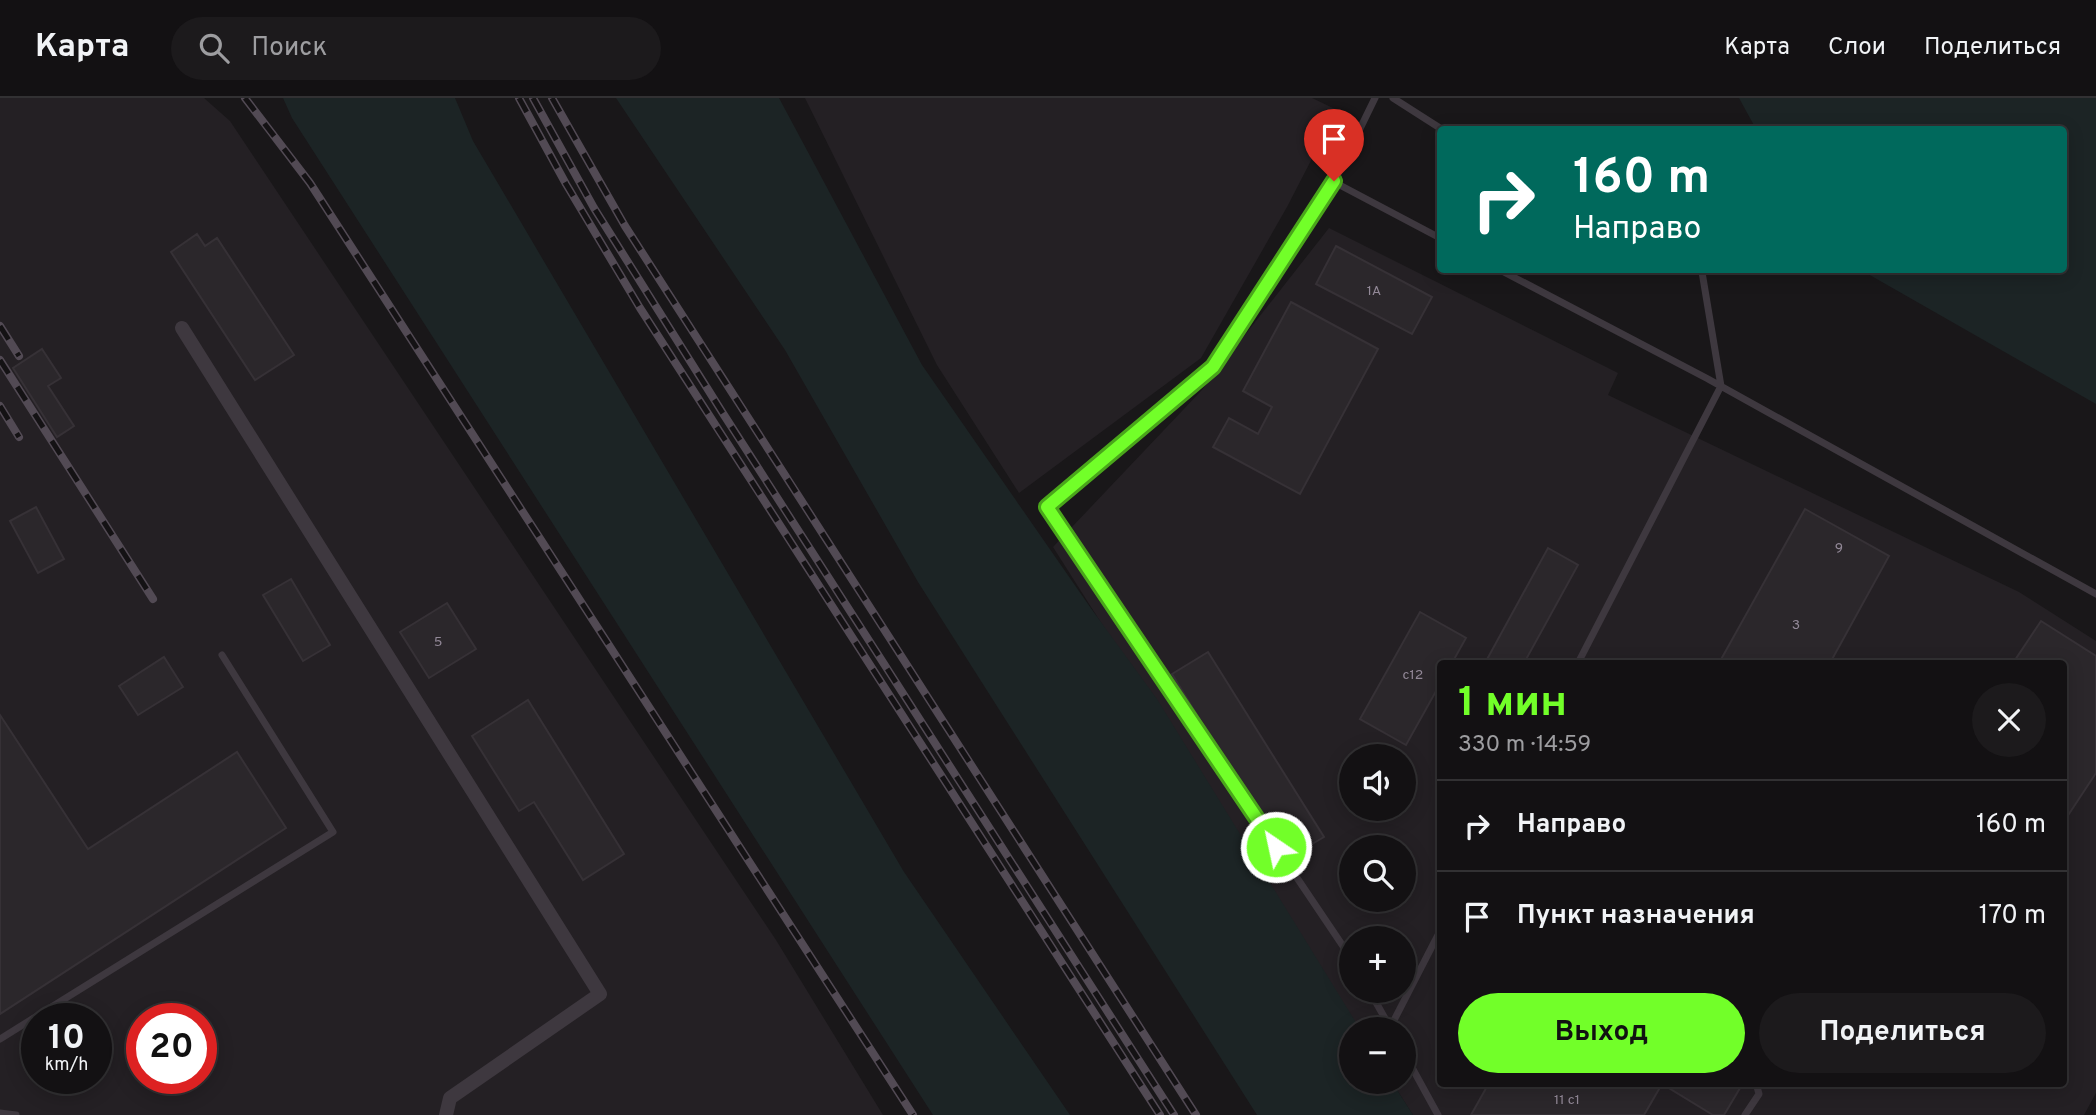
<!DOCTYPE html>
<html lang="ru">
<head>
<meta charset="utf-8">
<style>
  :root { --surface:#131113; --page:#1c1a1c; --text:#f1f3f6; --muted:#9d9da0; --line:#323133; --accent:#72ff29 }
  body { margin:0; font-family:Overpass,sans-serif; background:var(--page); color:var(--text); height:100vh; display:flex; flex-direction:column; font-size:26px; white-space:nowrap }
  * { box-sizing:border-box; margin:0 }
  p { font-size:23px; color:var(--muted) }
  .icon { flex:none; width:38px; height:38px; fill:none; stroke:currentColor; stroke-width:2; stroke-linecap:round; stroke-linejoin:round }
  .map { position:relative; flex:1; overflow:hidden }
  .panel { position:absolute; left:1437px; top:562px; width:630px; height:427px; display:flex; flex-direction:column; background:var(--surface); border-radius:7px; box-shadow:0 4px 18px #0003,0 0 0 2px var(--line) }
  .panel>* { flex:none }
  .banner { position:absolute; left:1437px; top:28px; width:630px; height:147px; border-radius:7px; box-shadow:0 4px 18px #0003,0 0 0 2px var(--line); background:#00695c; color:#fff; overflow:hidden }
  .controls { position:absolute; left:1339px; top:646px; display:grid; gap:14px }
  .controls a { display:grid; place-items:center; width:77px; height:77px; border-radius:50%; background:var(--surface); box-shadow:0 4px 18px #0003,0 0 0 2px var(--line); font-size:35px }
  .speed { position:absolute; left:21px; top:905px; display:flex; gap:14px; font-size:35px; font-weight:700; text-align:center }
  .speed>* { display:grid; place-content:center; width:91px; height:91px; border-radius:50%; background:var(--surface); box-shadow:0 4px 18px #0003,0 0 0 2px var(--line); line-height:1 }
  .speed small { font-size:18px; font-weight:400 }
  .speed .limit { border:10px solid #d22; background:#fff; color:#111 }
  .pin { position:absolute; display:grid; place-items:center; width:60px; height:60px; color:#fff; margin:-72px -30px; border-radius:50% 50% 50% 0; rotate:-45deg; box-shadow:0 0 7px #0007 }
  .pin .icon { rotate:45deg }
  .me { position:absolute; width:77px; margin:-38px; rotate:326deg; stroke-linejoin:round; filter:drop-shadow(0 0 5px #0008) }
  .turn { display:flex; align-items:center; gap:24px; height:147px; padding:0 21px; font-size:32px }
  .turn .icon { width:91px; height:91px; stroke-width:2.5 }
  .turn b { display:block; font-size:49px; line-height:60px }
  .round { display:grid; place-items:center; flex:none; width:74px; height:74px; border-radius:37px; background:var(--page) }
  .summary { display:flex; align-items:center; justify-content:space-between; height:119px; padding:0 21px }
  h1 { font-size:42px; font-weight:700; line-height:52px; color:var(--accent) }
  .button { display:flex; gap:14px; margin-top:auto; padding:14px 21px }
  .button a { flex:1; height:80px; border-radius:42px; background:var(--accent); color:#111; font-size:28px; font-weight:700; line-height:80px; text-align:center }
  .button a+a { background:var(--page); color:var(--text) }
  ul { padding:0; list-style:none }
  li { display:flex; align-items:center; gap:21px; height:91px; padding:0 21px; border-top:2px solid var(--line) }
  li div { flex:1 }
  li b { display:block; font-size:26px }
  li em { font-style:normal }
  header { display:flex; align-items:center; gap:42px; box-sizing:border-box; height:98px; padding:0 35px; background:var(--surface); border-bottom:2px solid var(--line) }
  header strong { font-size:33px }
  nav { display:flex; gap:38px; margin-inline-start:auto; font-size:24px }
  .search { width:490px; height:63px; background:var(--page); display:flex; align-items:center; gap:18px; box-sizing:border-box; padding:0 24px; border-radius:38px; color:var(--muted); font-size:26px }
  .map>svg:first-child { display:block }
  .built { fill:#242024; fill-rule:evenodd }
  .green { fill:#1c2425 }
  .building { fill:#2b272b; stroke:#363136; stroke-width:2 }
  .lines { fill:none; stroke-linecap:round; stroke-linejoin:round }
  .service { stroke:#3e383f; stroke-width:7 }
  .minor { stroke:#3e383f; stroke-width:14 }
  .rail-casing { stroke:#524a54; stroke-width:8 }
  .rail { stroke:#141214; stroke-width:5; stroke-dasharray:16; stroke-linecap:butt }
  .route-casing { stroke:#4aa61b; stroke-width:18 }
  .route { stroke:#72ff29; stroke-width:12 }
  .labels { text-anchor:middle; stroke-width:7; stroke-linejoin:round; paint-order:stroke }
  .number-label { font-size:14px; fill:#928897 }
</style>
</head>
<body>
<header>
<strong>Карта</strong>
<div class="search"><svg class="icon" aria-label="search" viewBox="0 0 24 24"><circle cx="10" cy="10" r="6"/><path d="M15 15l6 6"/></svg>Поиск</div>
<nav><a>Карта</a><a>Слои</a><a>Поделиться</a></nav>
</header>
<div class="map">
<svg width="2096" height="1017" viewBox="0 0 2096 1017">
  <rect width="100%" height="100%" fill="#191719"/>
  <path class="built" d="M 0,0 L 204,0 L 230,23 L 776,842 L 883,1017 L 0,1017 ZM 37,920 L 96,920 L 96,980 L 37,980 ZM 142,920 L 201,920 L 201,980 L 142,980 Z
    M 805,0 L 1312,0 L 1337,12 L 1287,109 L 1201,260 L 1019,395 L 937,267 Z
    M 1329,130 L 1618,275 L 1608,297 L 2019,494 L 2096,543 L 2096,995 L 2084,1017 L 1413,1017 L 1392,984 L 1404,984 L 1404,931 L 1359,931 L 1053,449 L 1201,293 ZM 1440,565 L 2063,565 L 2063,985 L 1440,985 ZM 1351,658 L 1404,658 L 1404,710 L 1351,710 ZM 1351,749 L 1404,749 L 1404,802 L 1351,802 ZM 1351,840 L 1404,840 L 1404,892 L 1351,892 Z"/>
  <path class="green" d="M 283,0 L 455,0 L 473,43 L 904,774 L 1070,1017 L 933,1017 L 292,20 Z
    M 616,0 L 779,0 L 922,267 L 1090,509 L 1157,601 L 1360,931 L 1351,931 L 1351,984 L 1392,984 L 1413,1017 L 1257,1017 L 918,484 L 785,252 Z
    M 1739,0 L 2096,0 L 2096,306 L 1861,172 L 2063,172 L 2063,32 L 1756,31 Z"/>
  <path class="building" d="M 197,136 L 205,148 L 217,140 L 294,257 L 255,282 L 171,154 Z
    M 1336,148 L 1432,199 L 1412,236 L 1316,186 Z
    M 1291,204 L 1378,251 L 1300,396 L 1213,349 L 1229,320 L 1258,336 L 1272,309 L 1243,293 Z
    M 42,251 L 61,280 L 48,288 L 74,328 L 57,339 L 13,270 Z
    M 36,409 L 64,461 L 38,475 L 10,423 Z
    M 1805,411 L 1889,458 L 1830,565 L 1719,565 Z
    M 1548,450 L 1578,467 L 1524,565 L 1485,565 Z
    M 291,481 L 330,547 L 303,563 L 263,497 Z
    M 447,505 L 476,551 L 429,580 L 400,534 Z
    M 1420,514 L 1466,540 L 1452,565 L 1440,565 L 1440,586 L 1406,647 L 1360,621 Z
    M 2041,523 L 2096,558 L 2096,675 L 2063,725 L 2063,565 L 2013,565 Z
    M 1208,554 L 1324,739 L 1290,759 L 1222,658 L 1172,576 Z
    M 164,559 L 183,589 L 138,617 L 119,588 Z
    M 528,602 L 624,756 L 583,782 L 534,704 L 519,713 L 472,638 Z
    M 0,617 L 88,751 L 237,654 L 286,730 L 0,916 Z
    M 1489,985 L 1743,985 L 1724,1017 L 1713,1017 L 1662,986 L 1644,1017 L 1471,1017 Z"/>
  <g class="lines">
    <path class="service" d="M 1393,0 L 1443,32
      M 1334,84 L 1375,0
      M 1500,172 L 1710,282
      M 1708,281 L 2096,496
      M 1578,565 L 1721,288 L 1702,174 L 1700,172
      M 1351,860 L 1047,409 L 1213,269 L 1334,84 L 1440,140
      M 1369,892 L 1391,931
      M 1390,930 L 1440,833
      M 0,941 L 333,734 L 222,557
      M 1404,955 L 1438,1017
      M 0,1015 L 16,1017
      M 1745,1017 L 1759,996 L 1756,985"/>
    <path class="minor" d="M 182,230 L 600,896 L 450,1000 L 446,1017"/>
    <g class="rail-casing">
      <path id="rail" d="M 245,0 L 310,85 L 913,1017
        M 519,0 L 566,86 L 640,210 L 1160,1017
        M 533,0 L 594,110 L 724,317 L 1174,1017
        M 552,0 L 625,128 L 1196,1017
        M 0,228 L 19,258
        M 0,262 L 153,501
        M 0,308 L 19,339"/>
    </g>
    <use href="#rail" class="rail"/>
  </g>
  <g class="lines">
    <g class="route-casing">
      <path id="route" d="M 1276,749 L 1047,409 L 1213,269 L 1334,83"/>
    </g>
    <use href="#route" class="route"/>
  </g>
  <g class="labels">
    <g class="number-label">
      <text x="1374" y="197">1А</text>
      <text x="1839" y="454">9</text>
      <text x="1796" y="531">3</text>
      <text x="438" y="548">5</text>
      <text x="1413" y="581">с12</text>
      <text x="1567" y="1006">11 с1</text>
    </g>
  </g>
</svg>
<div class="controls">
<a><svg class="icon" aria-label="sound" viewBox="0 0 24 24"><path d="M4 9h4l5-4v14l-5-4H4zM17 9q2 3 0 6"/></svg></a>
<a><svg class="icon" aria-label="search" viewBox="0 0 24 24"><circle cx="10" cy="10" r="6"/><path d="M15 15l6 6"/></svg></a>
<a>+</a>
<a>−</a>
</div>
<div class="speed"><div>10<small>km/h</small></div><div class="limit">20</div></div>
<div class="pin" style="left:1334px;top:83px;background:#d93025"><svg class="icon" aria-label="arrive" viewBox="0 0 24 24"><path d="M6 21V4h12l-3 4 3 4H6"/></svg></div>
<svg class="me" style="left:1276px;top:749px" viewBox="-20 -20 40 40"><circle r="17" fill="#72ff29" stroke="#fff" stroke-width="3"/><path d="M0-11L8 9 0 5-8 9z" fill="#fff"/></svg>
<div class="banner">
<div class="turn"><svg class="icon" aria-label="right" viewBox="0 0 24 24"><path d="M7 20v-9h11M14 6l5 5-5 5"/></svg><div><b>160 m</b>Направо</div></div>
</div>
<section class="panel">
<div class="summary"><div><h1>1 мин</h1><p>330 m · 14:59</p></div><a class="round"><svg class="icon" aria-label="close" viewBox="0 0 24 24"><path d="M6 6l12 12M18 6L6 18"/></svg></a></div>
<ul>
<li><svg class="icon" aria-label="right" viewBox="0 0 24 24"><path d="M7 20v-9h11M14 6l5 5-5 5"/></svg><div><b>Направо</b></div><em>160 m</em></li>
<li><svg class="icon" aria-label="arrive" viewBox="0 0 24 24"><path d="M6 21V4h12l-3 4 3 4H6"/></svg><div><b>Пункт назначения</b></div><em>170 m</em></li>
</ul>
<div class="button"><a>Выход</a><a>Поделиться</a></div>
</section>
</div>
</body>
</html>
